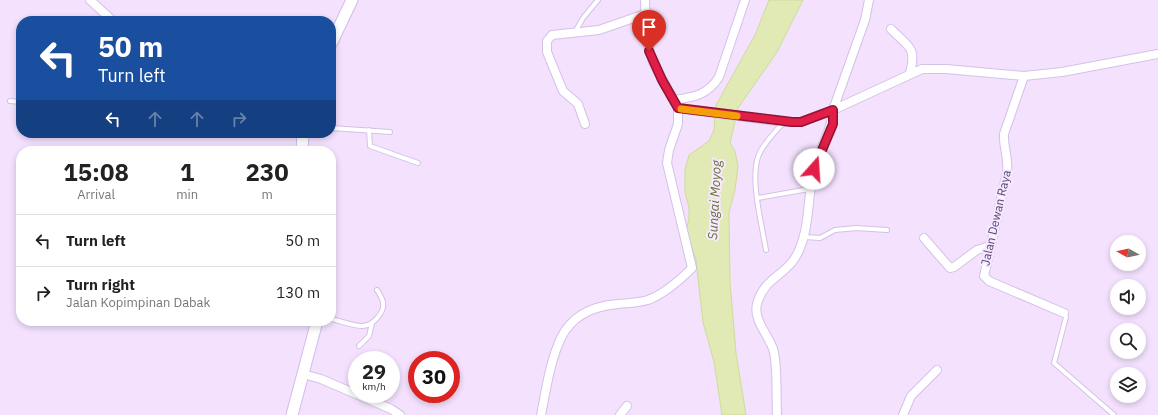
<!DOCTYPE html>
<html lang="en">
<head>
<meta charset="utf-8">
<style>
  :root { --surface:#fff; --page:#f2f2f2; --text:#222; --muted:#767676; --line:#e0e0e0 }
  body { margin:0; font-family:"IBM Plex Sans",sans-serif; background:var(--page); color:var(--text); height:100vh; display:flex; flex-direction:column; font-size:15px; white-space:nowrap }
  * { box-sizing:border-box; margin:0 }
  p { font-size:13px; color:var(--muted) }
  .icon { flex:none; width:22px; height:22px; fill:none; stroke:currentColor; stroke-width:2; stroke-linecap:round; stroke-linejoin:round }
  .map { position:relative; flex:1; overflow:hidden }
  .details { position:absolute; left:16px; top:146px; width:320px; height:180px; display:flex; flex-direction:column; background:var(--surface); border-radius:16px; box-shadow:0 2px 6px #0003 }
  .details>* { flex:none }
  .guide { position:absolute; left:16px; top:16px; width:320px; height:122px; border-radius:16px; box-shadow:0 2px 6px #0003; background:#1a4fa0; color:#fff; overflow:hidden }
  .needle { width:26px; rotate:278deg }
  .tools { position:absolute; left:1110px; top:235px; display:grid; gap:8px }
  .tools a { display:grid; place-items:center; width:36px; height:36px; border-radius:50%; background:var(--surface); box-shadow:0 2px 6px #0003; font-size:20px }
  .speed { position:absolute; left:348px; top:351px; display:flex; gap:8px; font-size:20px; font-weight:700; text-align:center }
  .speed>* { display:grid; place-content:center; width:52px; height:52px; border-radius:50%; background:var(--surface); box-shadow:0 2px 6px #0003; line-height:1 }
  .speed small { font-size:10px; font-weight:400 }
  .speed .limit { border:6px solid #d22; background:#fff; color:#111 }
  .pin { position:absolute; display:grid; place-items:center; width:34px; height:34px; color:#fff; margin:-41px -17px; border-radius:50% 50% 50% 0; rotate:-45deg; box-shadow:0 0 4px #0007 }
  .pin .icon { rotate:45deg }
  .me { position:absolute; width:44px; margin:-22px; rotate:19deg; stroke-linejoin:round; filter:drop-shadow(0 0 3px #0008) }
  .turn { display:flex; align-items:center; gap:14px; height:84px; padding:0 16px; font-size:18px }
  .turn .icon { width:52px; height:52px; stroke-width:2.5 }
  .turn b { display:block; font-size:28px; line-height:34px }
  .lanes { display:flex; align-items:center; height:38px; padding:0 16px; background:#0003; justify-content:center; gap:20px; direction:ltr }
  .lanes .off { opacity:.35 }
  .eta { display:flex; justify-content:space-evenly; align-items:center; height:68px; text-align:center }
  .eta b { font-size:24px; font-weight:700; line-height:28px }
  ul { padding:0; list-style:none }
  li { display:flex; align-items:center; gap:12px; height:52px; padding:0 16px; border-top:1px solid var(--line) }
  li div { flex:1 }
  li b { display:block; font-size:15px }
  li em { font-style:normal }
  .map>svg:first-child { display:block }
  .water { fill:#e1e9b4; stroke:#d0db9a }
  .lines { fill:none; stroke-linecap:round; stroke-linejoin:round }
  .lane-casing { stroke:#d4c1e8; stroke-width:6 }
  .street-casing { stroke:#d4c1e8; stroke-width:10 }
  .secondary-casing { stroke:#d2bcea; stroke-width:13 }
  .lane { stroke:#fff; stroke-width:4 }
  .street { stroke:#fff; stroke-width:8 }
  .secondary { stroke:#fff; stroke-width:11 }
  .route-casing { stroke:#92132f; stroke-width:10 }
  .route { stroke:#e11d48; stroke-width:7 }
  .slow { stroke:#f59e0b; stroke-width:7 }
  .labels { text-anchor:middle; stroke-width:4; stroke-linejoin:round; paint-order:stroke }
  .street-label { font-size:12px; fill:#584677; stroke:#f7e9ff }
  .water-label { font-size:13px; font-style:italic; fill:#656f33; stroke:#f7e9ff }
</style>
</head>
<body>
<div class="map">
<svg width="1158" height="415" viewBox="0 0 1158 415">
  <rect width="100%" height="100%" fill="#f3e1fe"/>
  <path class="water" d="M 769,0 L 803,0 L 777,52 L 738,108 L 730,143 L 735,151 L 738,166 L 735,190 L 729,212 L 730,282 L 736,353 L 746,415 L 722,415 L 714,362 L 703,322 L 696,260 L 686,230 L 689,219 L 689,207 L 685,193 L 685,170 L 689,155 L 709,141 L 714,130 L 716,105 L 755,35 Z"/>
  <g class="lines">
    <g class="lane-casing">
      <path id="lane" d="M 575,32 L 583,18 L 598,0
        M 10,101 L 21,102
        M 331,128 L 390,132
        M 369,130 L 370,146 L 418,163
        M 305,137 L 313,133
        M 758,198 L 809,189
        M 805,237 L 820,238 L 835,230 L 856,228 L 887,230
        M 766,250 C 762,225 750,181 758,157 C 762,145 775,132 784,122
        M 1064,313 L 1066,317 L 1054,363 L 1114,415
        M 331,319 C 341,321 352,326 362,326 C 373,326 385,312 383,302 C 382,298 379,293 377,290
        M 359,346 L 369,336 L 372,323"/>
    </g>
    <g class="street-casing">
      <path id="street" d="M 90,0 L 113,21
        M 645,0 L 646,39 L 653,62 L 678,108 L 784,122 L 801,122 L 833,110 L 922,69 L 946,69 L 1024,76 L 1062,72 L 1158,54
        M 891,29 C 908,47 917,46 910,73
        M 1024,76 L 1004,134 C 1003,147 1009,158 1007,172 L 984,276 L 989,281 L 1064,313
        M 674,100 C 694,97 708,95 719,77 L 745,0
        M 585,124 L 578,104 L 563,91 L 547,52 L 547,41 L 552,35 L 599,30 L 645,14
        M 924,238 L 950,268 L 954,267 L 977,250 L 990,246
        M 303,374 L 321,379 L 391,409 L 400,415
        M 541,415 C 546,390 550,361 561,338 C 572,315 593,306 618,304 C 628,303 638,303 648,300 C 664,294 680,280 692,268 L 667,163 L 669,150 L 678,124 L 678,108
        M 620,415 L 627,406
        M 777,415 C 776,398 778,363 773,349 C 768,334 753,320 757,304 C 764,278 784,276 795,258 C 812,230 806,193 816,161 C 822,144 832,129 833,110 L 865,20 L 869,0
        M 903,415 L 911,396 L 937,370"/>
    </g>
    <g class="secondary-casing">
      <path id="secondary" d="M 331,44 L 352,0
        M 302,151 L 303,133
        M 292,415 L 317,321"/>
    </g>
    <use href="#lane" class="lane"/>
    <use href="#street" class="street"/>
    <use href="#secondary" class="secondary"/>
  </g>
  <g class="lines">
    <g class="route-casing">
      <path id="route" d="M 649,51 L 662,80 L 678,108 L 792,122 L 801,122 L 833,110 L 833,124 L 814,169"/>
    </g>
    <use href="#route" class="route"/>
    <path class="slow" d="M 681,109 L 737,116"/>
  </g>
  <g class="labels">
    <g class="street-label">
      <text transform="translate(996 218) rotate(-77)" y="4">Jalan Dewan Raya</text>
    </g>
    <g class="water-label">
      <text transform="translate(714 200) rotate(-87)" y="5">Sungai Moyog</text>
    </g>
  </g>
</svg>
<div class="tools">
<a><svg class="needle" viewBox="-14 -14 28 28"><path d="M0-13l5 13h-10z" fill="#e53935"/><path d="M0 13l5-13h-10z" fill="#767676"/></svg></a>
<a><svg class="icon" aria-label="sound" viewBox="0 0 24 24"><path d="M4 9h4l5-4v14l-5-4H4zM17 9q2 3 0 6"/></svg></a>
<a><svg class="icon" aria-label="search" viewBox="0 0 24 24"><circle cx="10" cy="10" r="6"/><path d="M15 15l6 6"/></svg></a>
<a><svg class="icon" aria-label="layers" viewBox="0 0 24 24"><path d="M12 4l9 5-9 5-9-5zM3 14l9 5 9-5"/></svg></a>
</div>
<div class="speed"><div>29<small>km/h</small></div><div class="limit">30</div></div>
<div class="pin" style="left:649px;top:51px;background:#d93025"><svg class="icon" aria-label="arrive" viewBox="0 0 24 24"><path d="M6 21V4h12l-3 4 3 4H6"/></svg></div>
<svg class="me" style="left:814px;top:169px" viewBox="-20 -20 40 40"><circle r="19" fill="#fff"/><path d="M0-13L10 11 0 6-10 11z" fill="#e11d48"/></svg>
<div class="guide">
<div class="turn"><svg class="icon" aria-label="left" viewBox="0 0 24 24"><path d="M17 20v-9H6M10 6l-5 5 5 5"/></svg><div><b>50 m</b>Turn left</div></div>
<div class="lanes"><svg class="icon" aria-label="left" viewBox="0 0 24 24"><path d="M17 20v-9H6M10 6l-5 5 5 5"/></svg><svg class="icon off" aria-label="ahead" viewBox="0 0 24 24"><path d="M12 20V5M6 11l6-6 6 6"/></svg><svg class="icon off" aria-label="ahead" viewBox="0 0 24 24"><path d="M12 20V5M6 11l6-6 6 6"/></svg><svg class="icon off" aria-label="right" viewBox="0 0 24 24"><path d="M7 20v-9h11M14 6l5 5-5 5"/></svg></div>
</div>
<section class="details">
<div class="eta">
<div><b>15:08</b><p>Arrival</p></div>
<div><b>1</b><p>min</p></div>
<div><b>230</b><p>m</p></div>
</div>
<ul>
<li><svg class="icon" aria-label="left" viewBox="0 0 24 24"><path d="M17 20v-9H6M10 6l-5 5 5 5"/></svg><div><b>Turn left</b></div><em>50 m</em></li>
<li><svg class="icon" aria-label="right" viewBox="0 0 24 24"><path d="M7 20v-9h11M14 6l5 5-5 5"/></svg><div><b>Turn right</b><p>Jalan Kopimpinan Dabak</p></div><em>130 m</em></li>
</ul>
</section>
</div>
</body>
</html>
